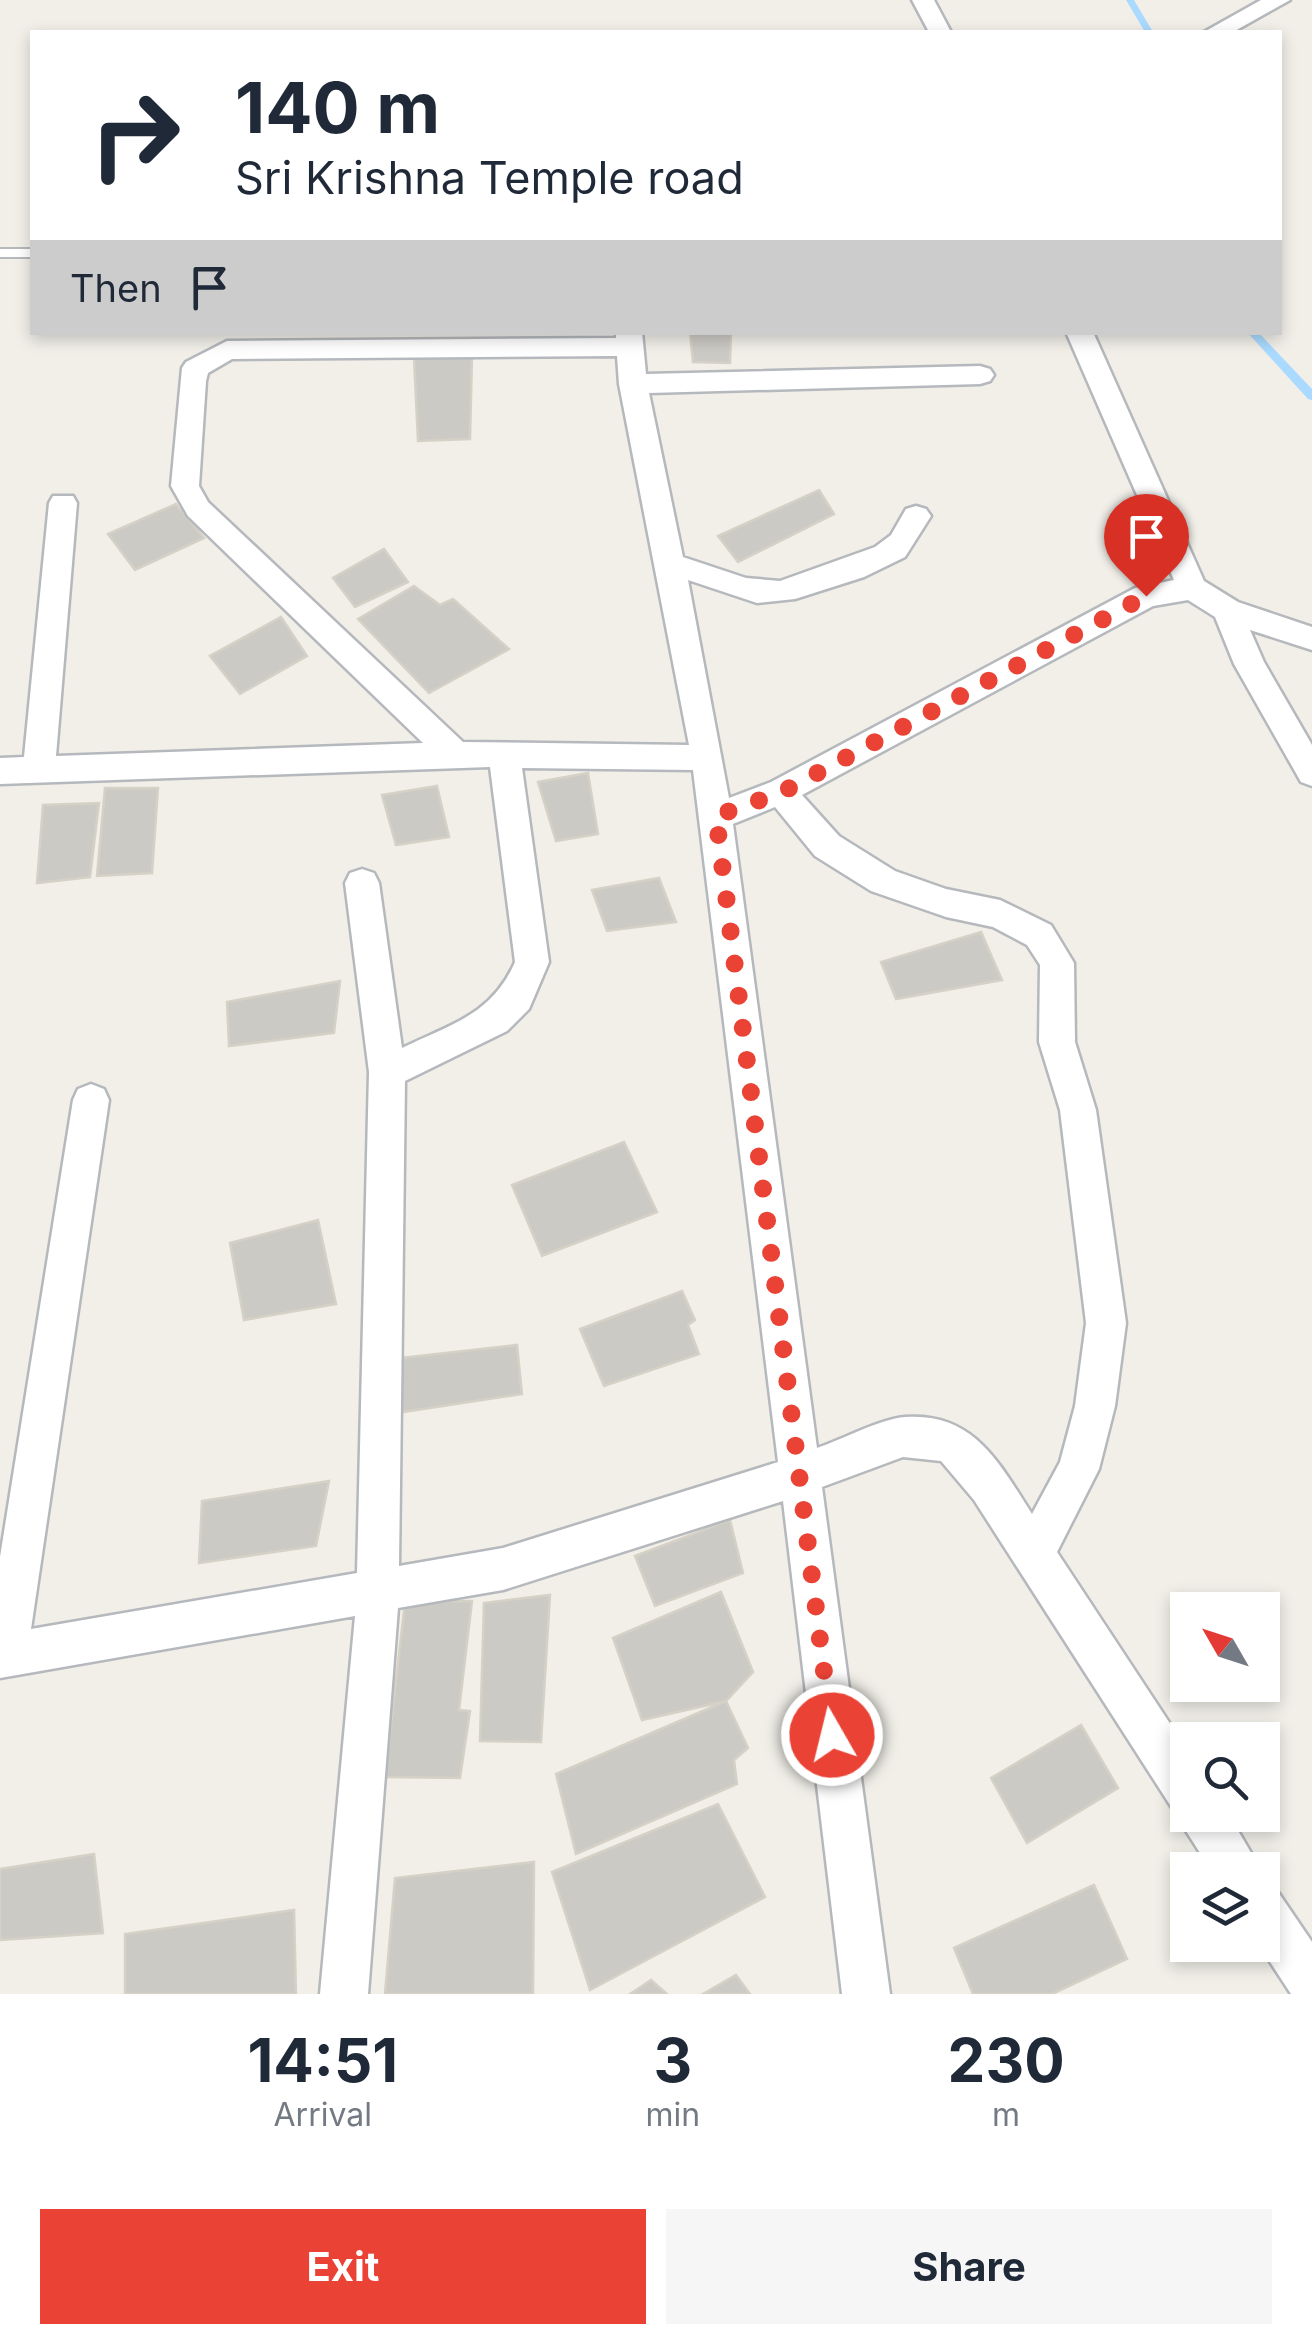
<!DOCTYPE html>
<html lang="en">
<head>
<meta charset="utf-8">
<style>
  :root { --surface:#fff; --page:#f6f6f7; --text:#1f2937; --muted:#747a83; --accent:#ea4335 }
  body { margin:0; font-family:Inter,sans-serif; background:var(--page); color:var(--text); height:100vh; display:flex; flex-direction:column; font-size:38px; white-space:nowrap }
  * { box-sizing:border-box; margin:0 }
  p { font-size:32px; color:var(--muted) }
  .icon { flex:none; width:55px; height:55px; fill:none; stroke:currentColor; stroke-width:2; stroke-linecap:round; stroke-linejoin:round }
  .map { position:relative; height:1994px; overflow:hidden }
  .sheet { display:flex; flex-direction:column; background:var(--surface); flex:1 }
  .sheet>* { flex:none }
  .banner { position:absolute; left:30px; top:30px; width:1252px; height:305px; border-radius:0px; box-shadow:0 5px 15px #0003; background:#fff; color:var(--text); overflow:hidden }
  .needle { width:65px; rotate:309deg }
  .tools { position:absolute; left:1170px; top:1592px; display:grid; gap:20px }
  .tools a { display:grid; place-items:center; width:110px; height:110px; border-radius:0px; background:var(--surface); box-shadow:0 5px 15px #0003; font-size:50px }
  .pin { position:absolute; display:grid; place-items:center; width:85px; height:85px; color:#fff; margin:-102px -42px; border-radius:50% 50% 50% 0; rotate:-45deg; box-shadow:0 0 10px #0007 }
  .pin .icon { rotate:45deg }
  .me { position:absolute; width:110px; margin:-55px; rotate:352deg; stroke-linejoin:round; filter:drop-shadow(0 0 8px #0008) }
  .turn { display:flex; align-items:center; gap:35px; height:210px; padding:0 40px; font-size:45px }
  .turn .icon { width:130px; height:130px; stroke-width:2.5 }
  .turn b { display:block; font-size:70px; line-height:85px }
  .then { display:flex; align-items:center; height:95px; padding:0 40px; background:#0003; gap:20px; font-size:38px }
  .eta { display:flex; justify-content:space-evenly; align-items:center; height:170px; text-align:center }
  .eta b { font-size:60px; font-weight:700; line-height:70px }
  .button { display:flex; gap:20px; margin-top:auto; padding:20px 40px }
  .button a { flex:1; height:115px; border-radius:0px; background:var(--accent); color:#fff; font-size:40px; font-weight:700; line-height:115px; text-align:center }
  .button a+a { background:var(--page); color:var(--text) }
  .map>svg:first-child { display:block }
  .lines { fill:none; stroke-linecap:round; stroke-linejoin:round }
  .stream { fill:#aadaff; fill-rule:evenodd }
  .building { fill:#cccac5; stroke:#d6d1c6; stroke-width:2.5 }
  .service-casing { stroke:#b5b8bc; stroke-width:4 }
  .minor-casing { stroke:#b5b8bc; stroke-width:5 }
  .service { fill:#fff; fill-rule:evenodd }
  .minor { fill:#fff; fill-rule:evenodd }
  .route { stroke:#ea4335; stroke-width:18; stroke-dasharray:0 32.4 }
</style>
</head>
<body>
<div class="map">
<svg width="1312" height="1994" viewBox="0 0 1312 1994">
  <rect width="100%" height="100%" fill="#f1efe8"/>
  <g class="lines">
    <path class="stream" d="M 1126,0 L 1134,0 L 1153,32 L 1145,32 Z
      M 1247,332 L 1258,332 L 1312,389 L 1312,400 L 1308,399 Z"/>
  </g>
  <path class="building" d="M 690,332 L 731,332 L 730,363 L 693,362 Z
    M 472,356 L 470,439 L 418,441 L 414,357 Z
    M 819,490 L 834,514 L 738,562 L 718,536 Z
    M 176,504 L 204,538 L 135,570 L 108,534 Z
    M 384,549 L 408,582 L 355,607 L 333,578 Z
    M 414,586 L 440,605 L 453,599 L 509,649 L 429,693 L 358,619 Z
    M 281,617 L 307,656 L 240,694 L 210,656 Z
    M 588,773 L 598,834 L 556,841 L 538,782 Z
    M 437,786 L 449,837 L 396,845 L 382,795 Z
    M 105,788 L 158,788 L 152,873 L 97,876 Z
    M 99,803 L 90,877 L 37,883 L 43,805 Z
    M 659,878 L 676,922 L 607,931 L 592,890 Z
    M 981,932 L 1002,980 L 896,999 L 881,962 Z
    M 340,981 L 334,1033 L 229,1046 L 227,1002 Z
    M 624,1142 L 657,1212 L 542,1256 L 512,1185 Z
    M 318,1220 L 336,1304 L 244,1320 L 230,1243 Z
    M 682,1291 L 695,1320 L 688,1325 L 699,1354 L 604,1386 L 580,1329 Z
    M 517,1345 L 522,1394 L 403,1412 L 391,1359 Z
    M 329,1481 L 316,1546 L 199,1563 L 202,1501 Z
    M 730,1520 L 743,1573 L 655,1606 L 635,1556 Z
    M 721,1592 L 753,1672 L 726,1701 L 642,1720 L 613,1638 Z
    M 550,1595 L 541,1742 L 480,1741 L 484,1603 Z
    M 472,1601 L 459,1710 L 470,1711 L 460,1778 L 385,1777 L 405,1602 Z
    M 726,1701 L 748,1748 L 734,1760 L 737,1784 L 576,1854 L 556,1774 Z
    M 1081,1725 L 1118,1788 L 1027,1843 L 991,1778 Z
    M 718,1804 L 765,1897 L 590,1990 L 552,1872 Z
    M 94,1854 L 103,1933 L 0,1940 L 0,1869 Z
    M 534,1862 L 533,1994 L 385,1994 L 395,1878 Z
    M 1094,1885 L 1127,1959 L 1052,1994 L 973,1994 L 954,1948 Z
    M 294,1910 L 296,1994 L 125,1994 L 125,1934 Z
    M 736,1975 L 750,1994 L 703,1994 Z
    M 651,1980 L 667,1994 L 630,1994 Z"/>
  <g class="lines">
    <g class="service-casing">
      <path id="service" d="M 0,249 L 32,249 L 32,257 L 0,257 Z"/>
    </g>
    <g class="minor-casing">
      <path id="minor" d="M 912,0 L 934,0 L 951,32 L 929,32 Z
        M 1261,0 L 1290,0 L 1233,32 L 1204,32 Z
        M 616,332 L 642,332 L 646,374 L 980,366 L 990,369 L 994,375 L 990,381 L 980,384 L 649,393 L 683,557 L 746,578 L 780,581 L 875,547 L 891,535 L 906,509 L 916,506 L 926,509 L 931,516 L 905,557 L 864,577 L 795,599 L 757,603 L 688,580 L 729,798 L 771,782 L 1135,588 L 1174,580 L 1066,332 L 1093,332 L 1204,581 L 1238,602 L 1312,627 L 1312,650 L 1250,630 L 1264,662 L 1312,745 L 1312,786 L 1301,782 L 1234,664 L 1215,617 L 1188,600 L 1153,606 L 802,795 L 839,836 L 895,871 L 946,889 L 1000,900 L 1051,925 L 1074,963 L 1075,1042 L 1096,1110 L 1126,1323 L 1115,1406 L 1099,1469 L 1057,1552 L 1188,1751 L 1188,1815 L 1229,1815 L 1261,1870 L 1211,1870 L 1186,1831 L 1181,1811 L 1172,1808 L 974,1500 L 941,1461 L 903,1457 L 822,1487 L 890,1994 L 842,1994 L 783,1501 L 503,1590 L 398,1608 L 368,1994 L 320,1994 L 355,1616 L 0,1678 L 0,1557 L 73,1100 L 78,1089 L 91,1084 L 104,1089 L 109,1100 L 31,1629 L 357,1573 L 369,1072 L 345,883 L 350,873 L 362,869 L 374,873 L 379,883 L 402,1048 C 451,1024 492,1015 515,962 L 490,767 L 0,784 L 0,758 L 24,757 L 49,503 L 53,496 L 73,496 L 77,503 L 56,756 L 423,743 L 188,516 L 171,486 L 182,368 L 186,362 L 227,341 L 616,338 ZM 617,356 L 619,384 L 689,745 L 463,742 L 208,502 L 199,486 L 206,381 L 208,373 L 232,359 ZM 522,768 L 693,770 L 778,1462 L 503,1548 L 399,1566 L 405,1081 L 507,1031 L 529,1009 L 549,962 ZM 775,807 L 815,856 L 871,891 L 946,917 L 993,927 L 1027,945 L 1040,965 L 1039,1042 L 1060,1110 L 1086,1323 L 1075,1406 L 1060,1462 L 1032,1514 C 999,1463 974,1412 905,1417 C 880,1419 841,1440 817,1448 L 733,824 Z
        M 1262,1885 L 1278,1892 L 1312,1942 L 1312,1994 L 1291,1994 L 1259,1945 L 1262,1945 Z"/>
    </g>
    <use href="#service" class="service"/>
    <use href="#minor" class="minor"/>
  </g>
  <g class="lines">
    <path class="route" d="M 832,1735 L 716,816 L 782,792 L 1146,596"/>
  </g>
</svg>
<div class="tools">
<a><svg class="needle" viewBox="-14 -14 28 28"><path d="M0-13l5 13h-10z" fill="#e53935"/><path d="M0 13l5-13h-10z" fill="#747a83"/></svg></a>
<a><svg class="icon" aria-label="search" viewBox="0 0 24 24"><circle cx="10" cy="10" r="6"/><path d="M15 15l6 6"/></svg></a>
<a><svg class="icon" aria-label="layers" viewBox="0 0 24 24"><path d="M12 4l9 5-9 5-9-5zM3 14l9 5 9-5"/></svg></a>
</div>
<div class="pin" style="left:1146px;top:596px;background:#d93025"><svg class="icon" aria-label="arrive" viewBox="0 0 24 24"><path d="M6 21V4h12l-3 4 3 4H6"/></svg></div>
<svg class="me" style="left:832px;top:1735px" viewBox="-20 -20 40 40"><circle r="17" fill="#ea4335" stroke="#fff" stroke-width="3"/><path d="M0-11L8 9 0 5-8 9z" fill="#fff"/></svg>
<div class="banner">
<div class="turn"><svg class="icon" aria-label="right" viewBox="0 0 24 24"><path d="M7 20v-9h11M14 6l5 5-5 5"/></svg><div><b>140 m</b>Sri Krishna Temple road</div></div>
<div class="then">Then<svg class="icon" aria-label="arrive" viewBox="0 0 24 24"><path d="M6 21V4h12l-3 4 3 4H6"/></svg></div>
</div>
</div>
<section class="sheet">
<div class="eta">
<div><b>14:51</b><p>Arrival</p></div>
<div><b>3</b><p>min</p></div>
<div><b>230</b><p>m</p></div>
</div>
<div class="button"><a>Exit</a><a>Share</a></div>
</section>
</body>
</html>
